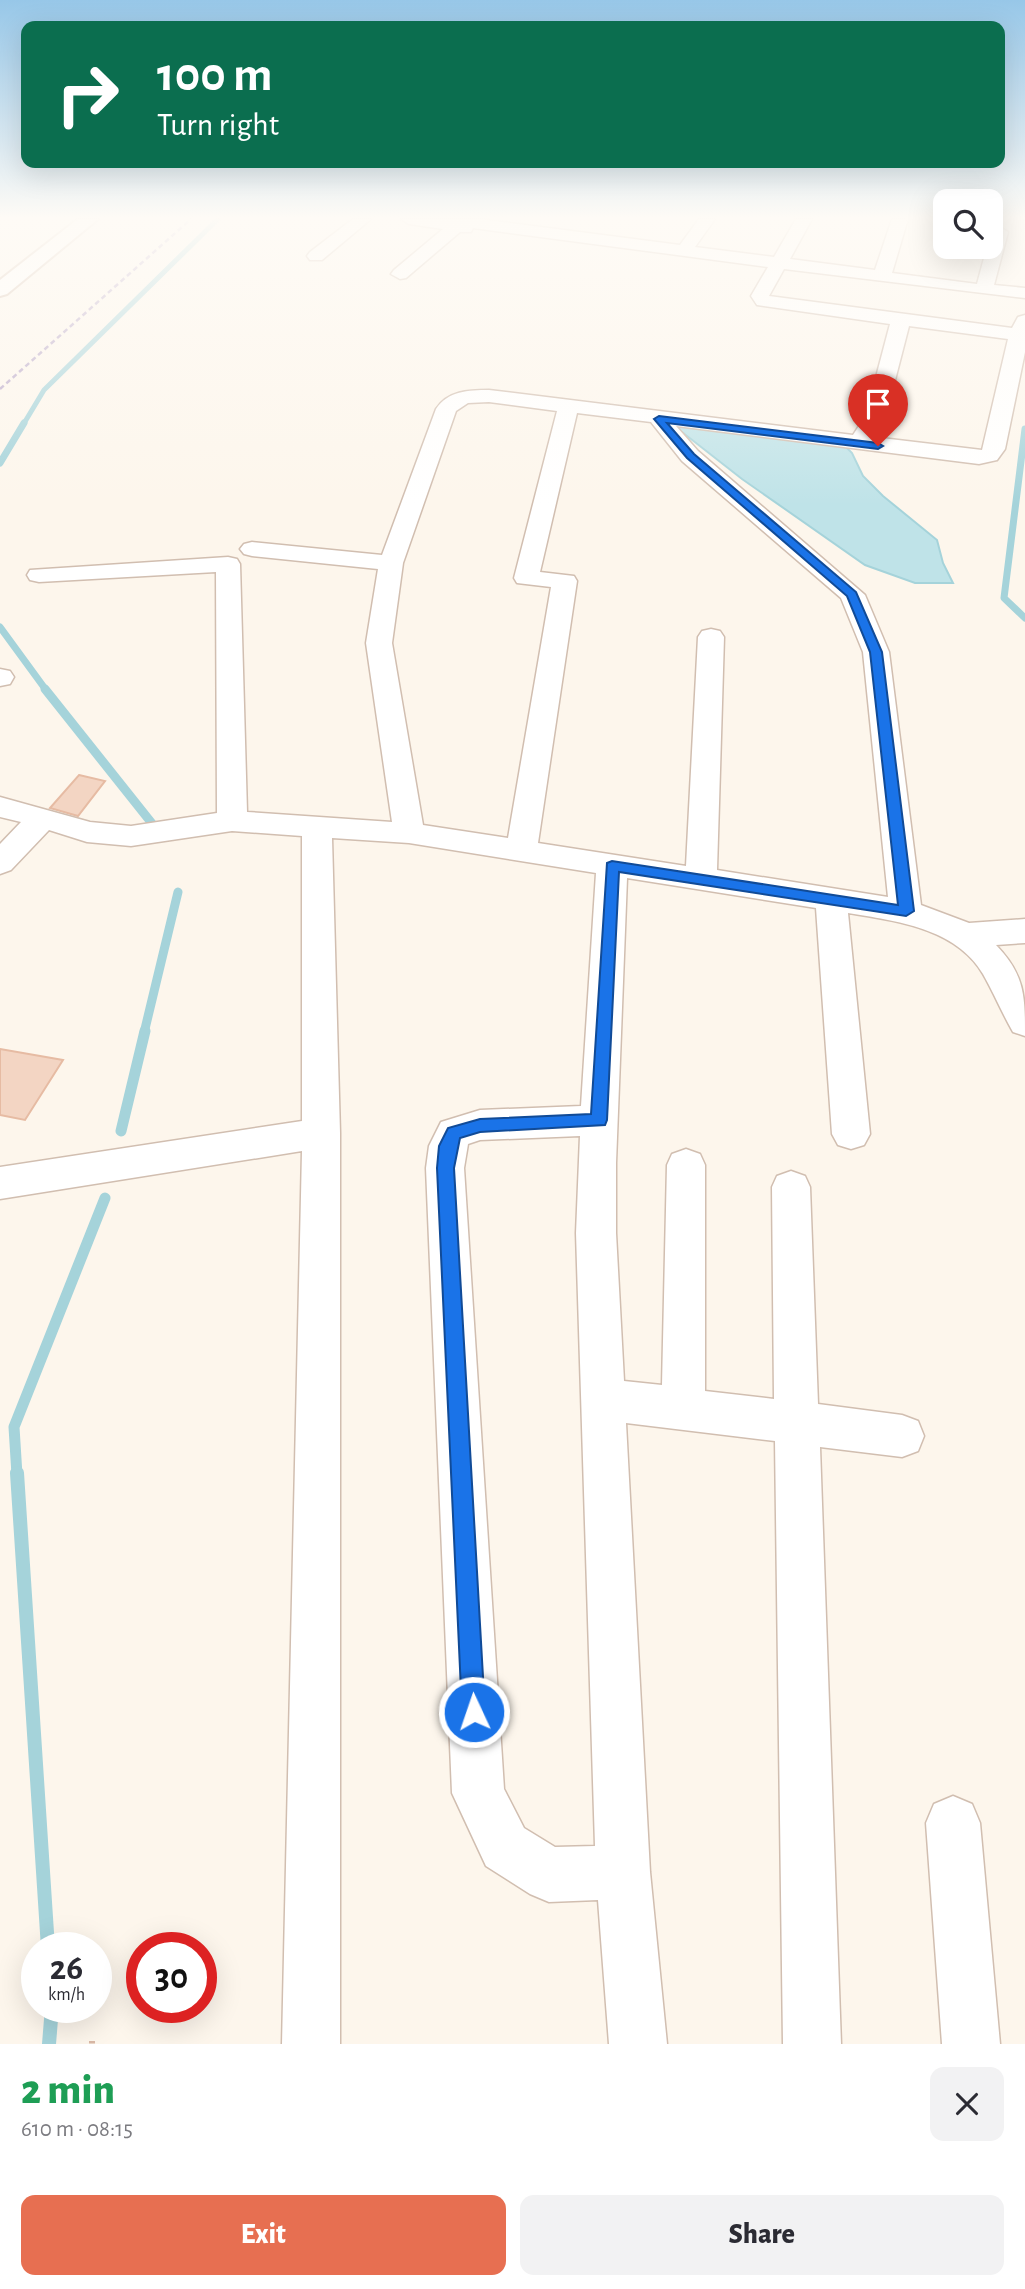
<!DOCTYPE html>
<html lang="en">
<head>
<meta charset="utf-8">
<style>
  :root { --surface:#fff; --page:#f2f2f3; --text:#2b2b33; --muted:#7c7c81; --accent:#e76f51 }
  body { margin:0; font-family:"Alegreya Sans",sans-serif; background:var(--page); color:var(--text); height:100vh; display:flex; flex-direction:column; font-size:26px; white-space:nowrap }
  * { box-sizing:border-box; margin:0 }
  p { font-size:23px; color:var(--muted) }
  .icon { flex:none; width:38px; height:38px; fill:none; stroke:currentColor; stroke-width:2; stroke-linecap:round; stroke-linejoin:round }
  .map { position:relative; height:2044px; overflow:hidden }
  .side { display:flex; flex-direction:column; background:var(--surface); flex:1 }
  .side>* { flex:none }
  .top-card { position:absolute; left:21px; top:21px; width:984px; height:147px; border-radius:14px; box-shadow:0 7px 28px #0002; background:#0b6e4f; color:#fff; overflow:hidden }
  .controls { position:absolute; left:933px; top:189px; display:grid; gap:14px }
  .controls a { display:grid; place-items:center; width:70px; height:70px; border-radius:14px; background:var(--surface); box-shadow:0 7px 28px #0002; font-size:35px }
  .speed { position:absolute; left:21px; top:1932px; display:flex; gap:14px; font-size:35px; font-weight:700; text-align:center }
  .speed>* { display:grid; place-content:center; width:91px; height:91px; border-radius:50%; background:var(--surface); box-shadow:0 7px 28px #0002; line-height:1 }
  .speed small { font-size:18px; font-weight:400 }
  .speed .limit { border:10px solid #d22; background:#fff; color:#111 }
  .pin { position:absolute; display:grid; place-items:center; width:60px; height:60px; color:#fff; margin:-72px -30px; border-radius:50% 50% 50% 0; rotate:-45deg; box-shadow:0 0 7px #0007 }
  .pin .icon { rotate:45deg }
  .me { position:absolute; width:77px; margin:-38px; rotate:357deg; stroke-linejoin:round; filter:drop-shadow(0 0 5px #0008) }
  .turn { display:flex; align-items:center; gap:24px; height:147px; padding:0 21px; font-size:32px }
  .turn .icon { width:91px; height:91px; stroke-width:2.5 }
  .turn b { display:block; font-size:49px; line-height:60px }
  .round { display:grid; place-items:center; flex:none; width:74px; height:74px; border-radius:14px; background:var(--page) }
  .summary { display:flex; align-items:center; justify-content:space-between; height:119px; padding:0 21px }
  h1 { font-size:42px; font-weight:800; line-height:52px; color:#1e9e55 }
  .button { display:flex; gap:14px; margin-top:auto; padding:14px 21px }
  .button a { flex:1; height:80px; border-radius:14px; background:var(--accent); color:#fff; font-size:28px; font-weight:800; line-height:80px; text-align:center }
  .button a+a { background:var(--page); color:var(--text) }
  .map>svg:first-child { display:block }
  .water { fill:#bfe3e8; stroke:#a5d3da; stroke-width:2 }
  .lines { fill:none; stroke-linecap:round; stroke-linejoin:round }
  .stream-far4 { stroke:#a5d3da; stroke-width:5 }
  .stream-far3 { stroke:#a5d3da; stroke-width:7 }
  .stream-far2 { stroke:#a5d3da; stroke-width:9 }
  .stream-far1 { stroke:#a5d3da; stroke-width:11 }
  .stream { stroke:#a5d3da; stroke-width:14 }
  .building { fill:#f3d5c3; stroke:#e6bba3; stroke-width:2 }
  .street-casing { stroke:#d1beb0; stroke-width:3 }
  .secondary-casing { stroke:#d6c0b0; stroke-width:4 }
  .path { stroke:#d9b8a5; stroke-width:6; stroke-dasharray:2.5 8; stroke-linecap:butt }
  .street { fill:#fff; fill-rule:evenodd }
  .secondary { fill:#fff; fill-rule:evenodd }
  .rail { stroke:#b9a8c9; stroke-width:2.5; stroke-dasharray:5 3.5; stroke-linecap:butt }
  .route { fill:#1a73e8; stroke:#114b97; stroke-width:2 }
</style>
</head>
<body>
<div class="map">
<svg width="1025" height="2044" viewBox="0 0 1025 2044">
  <rect width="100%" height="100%" fill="#fdf6ec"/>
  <path class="water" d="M 673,425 L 845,446 L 852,453 L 863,476 L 883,496 L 937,540 L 943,563 L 953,583 L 915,583 L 865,565 L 742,479 Z"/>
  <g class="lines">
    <path class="stream-far4" d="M 23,425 L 44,390 L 218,219"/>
    <path class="stream-far3" d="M 1025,429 L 1004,598 L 1025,618
      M 0,463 L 24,423
      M 0,627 L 46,690"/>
    <path class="stream-far2" d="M 45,689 L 158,831
      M 144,1033 L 178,892"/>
    <path class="stream-far1" d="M 121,1131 L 145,1031
      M 17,1475 L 14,1427 L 105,1198"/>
    <path class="stream" d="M 17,1473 L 48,1948
      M 49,2044 L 52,2007"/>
  </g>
  <path class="building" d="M 79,775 L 105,781 L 78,816 L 50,808 Z
    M 0,1049 L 63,1060 L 25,1120 L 0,1115 Z"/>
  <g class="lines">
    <g class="street-casing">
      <path id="street" d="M 353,219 L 371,219 L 322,260 L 310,260 L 307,256 L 310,252 Z
        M 401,219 L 478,219 L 680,245 L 699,219 L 715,219 L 695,247 L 774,257 L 796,219 L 812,219 L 790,259 L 875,270 L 891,222 L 893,219 L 905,219 L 907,222 L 892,273 L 977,284 L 987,247 L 990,247 L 992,232 L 1000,227 L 1008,232 L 994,285 L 1025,288 L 1025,298 L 784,269 L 769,296 L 1012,328 L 1018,317 L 1025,315 L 1025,352 L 1005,449 L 997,460 L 979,464 L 676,426 L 698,451 L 865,595 L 889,652 L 921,905 L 969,923 L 1025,919 L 1025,943 L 996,945 C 1025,975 1025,996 1025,1036 L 1013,1032 C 1002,1013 994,993 983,974 C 956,928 896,921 848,913 L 870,1134 L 864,1145 L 851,1149 L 838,1145 L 832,1134 L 816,908 L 627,878 L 616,1163 L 616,1233 L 624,1381 L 662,1385 L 667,1165 L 672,1154 L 686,1149 L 700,1154 L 705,1165 L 705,1391 L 774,1399 L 772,1187 L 777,1176 L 791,1171 L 805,1176 L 810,1187 L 818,1404 L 902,1415 L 918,1421 L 924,1436 L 918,1451 L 902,1457 L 820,1447 L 841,2044 L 783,2044 L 775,1441 L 626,1423 L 650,1872 L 667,2044 L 609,2044 L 598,1900 L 549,1902 L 530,1894 L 486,1866 L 452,1793 L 426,1168 L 429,1146 L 441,1122 L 480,1110 L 581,1106 L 596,873 L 409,843 L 332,838 L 340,1133 L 340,2044 L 282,2044 L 302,1151 L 0,1199 L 0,1167 L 302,1121 L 302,836 L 232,831 L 131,846 L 87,842 L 49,830 L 11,870 L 0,874 L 0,844 L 21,822 L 0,817 L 0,797 L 90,822 L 131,826 L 217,813 L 216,572 L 39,582 L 30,580 L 27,575 L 30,570 L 228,557 L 237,559 L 240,564 L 247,812 L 392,822 L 366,643 L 378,569 L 252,556 L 244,554 L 240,549 L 244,544 L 252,542 L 382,555 L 436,409 C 448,391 468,390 489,390 L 853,435 L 866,415 L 890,324 L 757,305 L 751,296 L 768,267 L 473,228 L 471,232 L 460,232 L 406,278 L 400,279 L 391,274 L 394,270 L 443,229 L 409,224 ZM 909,326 L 1008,339 L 982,450 L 873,437 L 886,415 ZM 489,402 L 557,411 L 514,578 L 517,583 L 551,587 L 508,838 L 423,825 L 392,643 L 403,563 L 456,411 L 468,403 ZM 577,413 L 651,422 L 682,461 L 841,598 L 863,652 L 888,897 L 717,870 L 724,637 L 720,631 L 711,629 L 702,631 L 698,637 L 686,866 L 538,843 L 577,581 L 574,576 L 540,572 ZM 580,1136 L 576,1233 L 595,1846 L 555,1847 L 524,1828 L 504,1789 L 464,1168 L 468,1144 L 480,1140 Z
        M 0,669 L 10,671 L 14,677 L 10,684 L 0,686 Z
        M 953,1796 L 972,1804 L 980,1823 L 1000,2044 L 942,2044 L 926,1823 L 934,1804 Z"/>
    </g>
    <g class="secondary-casing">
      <path id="secondary" d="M 78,219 L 98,219 L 7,294 L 0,296 L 0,280 Z"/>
    </g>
    <path class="path" d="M 92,2041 L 92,2044"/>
    <use href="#street" class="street"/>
    <use href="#secondary" class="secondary"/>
    <path class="rail" d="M 0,389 L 191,219"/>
  </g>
  <linearGradient id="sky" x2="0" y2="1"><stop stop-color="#97c7e8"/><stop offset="0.43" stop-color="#fefbf6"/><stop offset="1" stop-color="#fefbf6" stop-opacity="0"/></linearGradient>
  <rect width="1025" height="505" fill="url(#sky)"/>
  <path class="route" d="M 659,416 L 878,443 L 883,446 L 878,449 L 667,423 L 694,454 L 856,592 L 882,652 L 914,911 L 906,916 L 619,872 L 607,1120 L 605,1125 L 480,1132 L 460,1138 L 454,1168 L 485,1712 L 482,1720 L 474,1723 L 466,1720 L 462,1712 L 437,1168 L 439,1146 L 448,1128 L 480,1119 L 591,1114 L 607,863 L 612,861 L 898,905 L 870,652 L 847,596 L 687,458 L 654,419 Z"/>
</svg>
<div class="controls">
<a><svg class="icon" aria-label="search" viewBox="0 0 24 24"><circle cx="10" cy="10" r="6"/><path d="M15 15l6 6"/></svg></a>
</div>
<div class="speed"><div>26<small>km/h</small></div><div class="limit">30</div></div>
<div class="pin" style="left:878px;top:446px;background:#d93025"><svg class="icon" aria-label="arrive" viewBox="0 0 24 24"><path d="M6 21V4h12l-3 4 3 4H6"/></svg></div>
<svg class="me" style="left:474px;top:1712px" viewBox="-20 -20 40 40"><circle r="17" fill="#1a73e8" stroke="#fff" stroke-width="3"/><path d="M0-11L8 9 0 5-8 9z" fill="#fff"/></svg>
<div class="top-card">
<div class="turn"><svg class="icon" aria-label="right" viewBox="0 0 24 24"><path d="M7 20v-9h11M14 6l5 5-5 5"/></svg><div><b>100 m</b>Turn right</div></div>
</div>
</div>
<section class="side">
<div class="summary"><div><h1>2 min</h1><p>610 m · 08:15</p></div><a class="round"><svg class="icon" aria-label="close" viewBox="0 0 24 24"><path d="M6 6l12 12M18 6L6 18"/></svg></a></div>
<div class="button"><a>Exit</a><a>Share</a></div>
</section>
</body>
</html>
